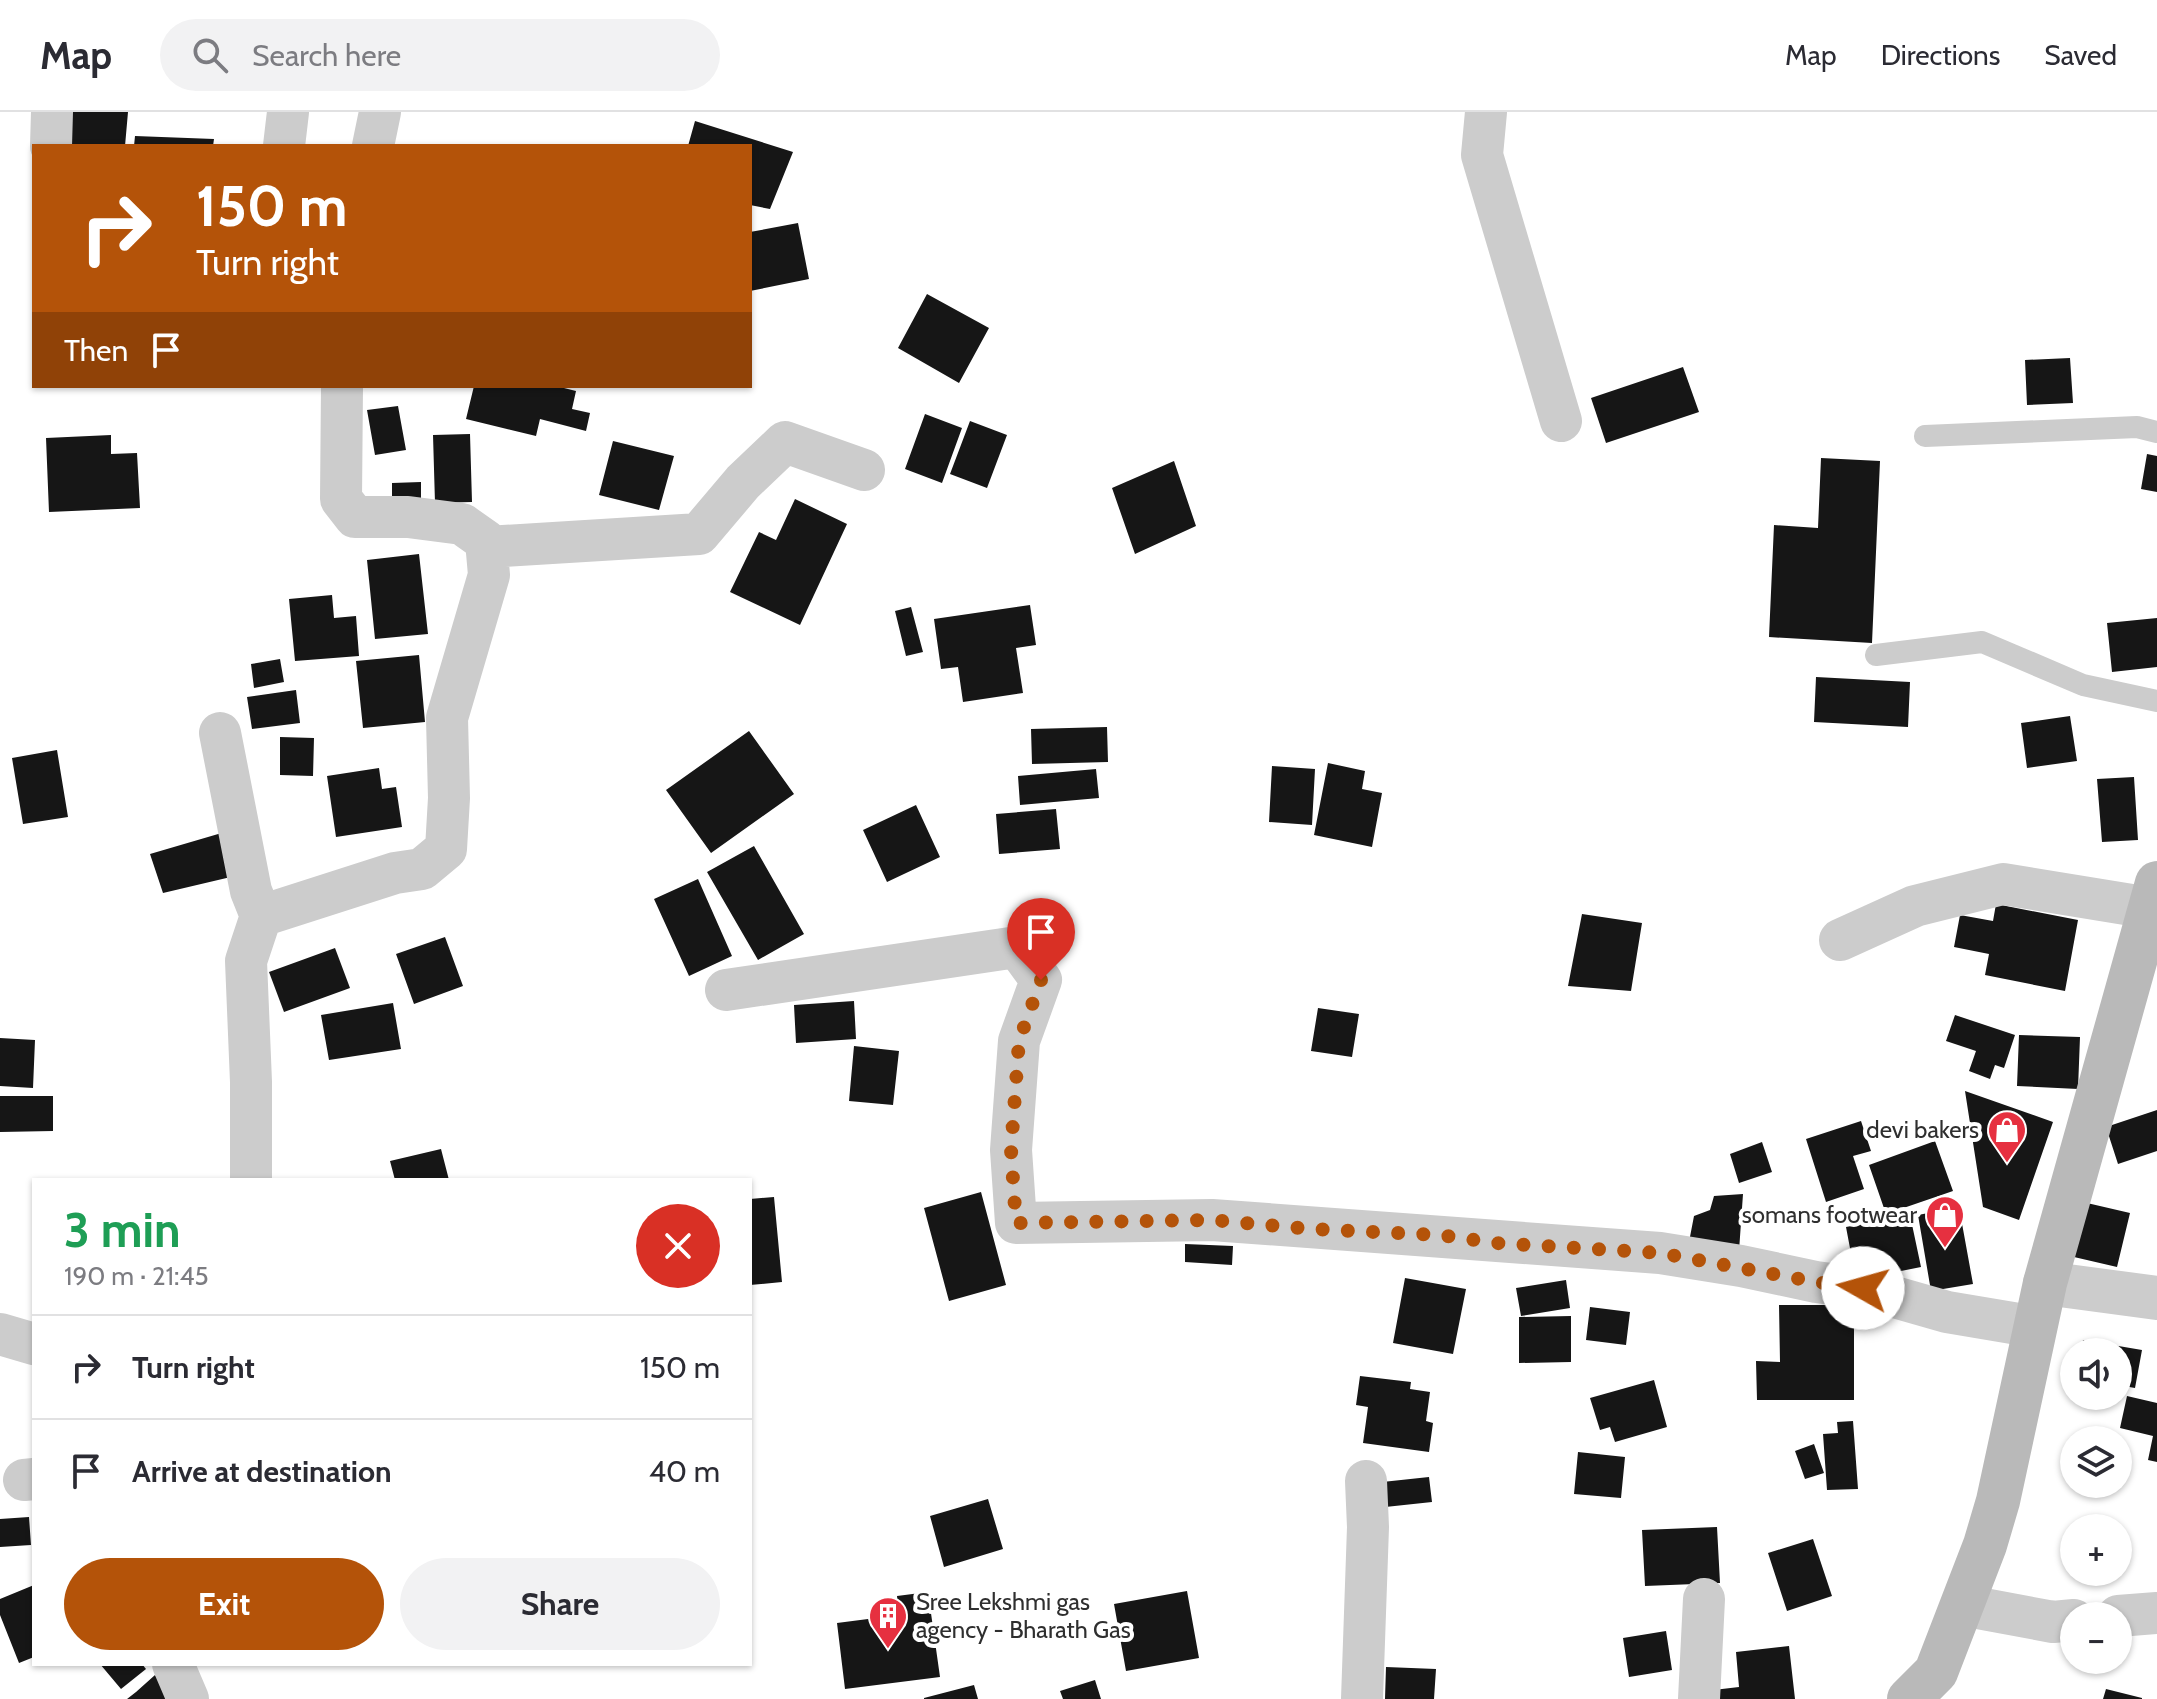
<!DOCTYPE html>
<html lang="en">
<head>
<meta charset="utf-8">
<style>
  :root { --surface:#fff; --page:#f2f2f3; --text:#2b2b33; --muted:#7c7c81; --line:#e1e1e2; --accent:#b45309 }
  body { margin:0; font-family:Cabin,sans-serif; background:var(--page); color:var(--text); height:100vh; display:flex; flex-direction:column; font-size:30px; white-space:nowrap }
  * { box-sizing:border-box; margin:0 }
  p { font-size:26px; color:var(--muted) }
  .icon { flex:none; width:44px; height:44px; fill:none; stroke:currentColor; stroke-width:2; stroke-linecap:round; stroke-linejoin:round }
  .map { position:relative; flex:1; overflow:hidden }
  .side { position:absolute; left:32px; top:1066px; width:720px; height:488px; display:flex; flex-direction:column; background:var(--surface); border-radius:0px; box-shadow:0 2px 6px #0004 }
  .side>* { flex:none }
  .top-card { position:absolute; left:32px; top:32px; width:720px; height:244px; border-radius:0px; box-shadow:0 2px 6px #0004; background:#b45309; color:#fff; overflow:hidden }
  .tools { position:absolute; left:2060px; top:1226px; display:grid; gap:16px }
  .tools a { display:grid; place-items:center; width:72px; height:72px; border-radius:50%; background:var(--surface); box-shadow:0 2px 6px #0004; font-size:40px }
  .pin { position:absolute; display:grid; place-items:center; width:68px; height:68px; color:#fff; margin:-82px -34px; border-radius:50% 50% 50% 0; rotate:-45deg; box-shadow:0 0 8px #0007 }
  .pin .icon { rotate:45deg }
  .me { position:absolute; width:88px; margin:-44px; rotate:277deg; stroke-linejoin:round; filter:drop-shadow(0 0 6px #0008) }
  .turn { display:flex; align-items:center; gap:28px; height:168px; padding:0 32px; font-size:36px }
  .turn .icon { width:104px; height:104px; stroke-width:2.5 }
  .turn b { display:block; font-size:56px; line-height:68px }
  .then { display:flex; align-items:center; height:76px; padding:0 32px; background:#0003; gap:16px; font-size:30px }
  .round { display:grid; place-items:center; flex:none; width:84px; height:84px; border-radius:42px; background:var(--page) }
  .overview { display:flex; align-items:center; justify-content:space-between; height:136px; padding:0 32px }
  h1 { font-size:48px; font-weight:700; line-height:60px; color:#1e9e55 }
  .button { display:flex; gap:16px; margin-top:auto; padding:16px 32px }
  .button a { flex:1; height:92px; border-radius:48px; background:var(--accent); color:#fff; font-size:32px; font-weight:700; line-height:92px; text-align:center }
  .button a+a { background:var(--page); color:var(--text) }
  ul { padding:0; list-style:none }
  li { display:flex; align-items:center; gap:24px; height:104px; padding:0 32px; border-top:2px solid var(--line) }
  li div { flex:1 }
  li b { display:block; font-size:30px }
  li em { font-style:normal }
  header { display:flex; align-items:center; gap:48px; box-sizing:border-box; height:112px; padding:0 40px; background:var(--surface); border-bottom:2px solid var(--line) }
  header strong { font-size:38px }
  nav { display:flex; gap:44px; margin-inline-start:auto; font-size:28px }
  .search { width:560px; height:72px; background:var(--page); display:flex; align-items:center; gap:20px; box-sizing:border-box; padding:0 28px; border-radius:44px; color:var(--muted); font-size:30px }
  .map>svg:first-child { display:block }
  .building { fill:#161616 }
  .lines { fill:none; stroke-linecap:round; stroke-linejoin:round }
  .service { stroke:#ccc; stroke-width:22 }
  .minor { stroke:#ccc; stroke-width:42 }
  .tertiary { stroke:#ccc; stroke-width:44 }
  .secondary { stroke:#b9b9b9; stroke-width:44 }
  .route { stroke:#b45309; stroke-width:14; stroke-dasharray:0 25.2 }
  .labels { text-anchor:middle; stroke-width:8; stroke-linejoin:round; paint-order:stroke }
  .poi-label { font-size:24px; fill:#2f2f2f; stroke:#fff; text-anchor:end }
</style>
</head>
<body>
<header>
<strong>Map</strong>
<div class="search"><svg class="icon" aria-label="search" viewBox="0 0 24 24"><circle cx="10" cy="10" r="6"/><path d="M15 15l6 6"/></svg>Search here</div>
<nav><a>Map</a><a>Directions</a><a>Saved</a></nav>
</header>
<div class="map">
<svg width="2157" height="1587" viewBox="0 0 2157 1587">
  <rect width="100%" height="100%" fill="#fff"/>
  <path class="building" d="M 70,0 L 128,0 L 125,34 L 67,34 Z
    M 695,9 L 793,40 L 770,97 L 750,93 L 750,34 L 688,34 Z
    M 135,24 L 214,27 L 213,34 L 134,34 Z
    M 798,111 L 809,167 L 750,179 L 750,120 Z
    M 927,182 L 989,216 L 959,271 L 898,236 Z
    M 2070,246 L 2073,291 L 2027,293 L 2025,248 Z
    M 1683,255 L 1699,300 L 1606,331 L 1591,286 Z
    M 474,274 L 556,274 L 576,279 L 572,297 L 590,301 L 586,319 L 540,307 L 536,324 L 466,307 Z
    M 398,294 L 406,338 L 375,343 L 367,298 Z
    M 925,302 L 962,316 L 942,371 L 905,357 Z
    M 970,309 L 1007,323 L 987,376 L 950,362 Z
    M 470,322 L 472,390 L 435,391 L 433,323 Z
    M 111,323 L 111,342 L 137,341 L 140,396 L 49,400 L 46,326 Z
    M 613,329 L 674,344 L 659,398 L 599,383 Z
    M 2147,342 L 2157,344 L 2157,380 L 2141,377 Z
    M 1821,346 L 1880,349 L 1872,531 L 1769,525 L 1774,413 L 1818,416 Z
    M 1174,349 L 1196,414 L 1135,442 L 1112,376 Z
    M 421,370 L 421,388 L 392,389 L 392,371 Z
    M 795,387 L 847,412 L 800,513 L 730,480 L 759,420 L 776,428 Z
    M 419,442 L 428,522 L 375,527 L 367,448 Z
    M 332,483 L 334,506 L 356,504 L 359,544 L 295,549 L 289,487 Z
    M 1030,493 L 1036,533 L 1016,536 L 1023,581 L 963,590 L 958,555 L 941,557 L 934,507 Z
    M 911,495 L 923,540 L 906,544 L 895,499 Z
    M 2157,506 L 2157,555 L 2112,560 L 2107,511 Z
    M 419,543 L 425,610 L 363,616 L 356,549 Z
    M 280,547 L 284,570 L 254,576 L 251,552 Z
    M 1816,565 L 1910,570 L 1908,615 L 1814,610 Z
    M 296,578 L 300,611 L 252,617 L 247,585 Z
    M 2070,604 L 2077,649 L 2027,656 L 2021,611 Z
    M 1107,615 L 1108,650 L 1032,652 L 1031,617 Z
    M 749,619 L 794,682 L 711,741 L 666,678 Z
    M 280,625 L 314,626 L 313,664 L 280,663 Z
    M 57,638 L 68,705 L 23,712 L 12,646 Z
    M 1328,651 L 1365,659 L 1362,677 L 1382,681 L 1372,735 L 1314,723 Z
    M 1272,654 L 1315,657 L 1312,713 L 1269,710 Z
    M 379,656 L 382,677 L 396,675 L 402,715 L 336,725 L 327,664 Z
    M 1096,657 L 1099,686 L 1020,693 L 1018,664 Z
    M 2134,665 L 2138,728 L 2102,730 L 2097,667 Z
    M 916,693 L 940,745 L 887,770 L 863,718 Z
    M 1056,697 L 1060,737 L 999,742 L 996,702 Z
    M 225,720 L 235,764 L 163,781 L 150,742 Z
    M 754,734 L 804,822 L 758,848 L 707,760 Z
    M 698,767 L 732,844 L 689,864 L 654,787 Z
    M 1996,792 L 2078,808 L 2065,879 L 1985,863 L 1989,842 L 1954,835 L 1960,803 L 1993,809 Z
    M 1582,802 L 1642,811 L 1631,879 L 1568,874 Z
    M 445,825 L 463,874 L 414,892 L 396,842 Z
    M 335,836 L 350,876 L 284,900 L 269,860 Z
    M 854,889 L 856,927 L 796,931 L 794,893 Z
    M 393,891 L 401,937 L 329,948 L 321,903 Z
    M 1318,896 L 1359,902 L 1352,945 L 1311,939 Z
    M 1955,903 L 2015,923 L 2004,956 L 1995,953 L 1990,967 L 1969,959 L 1976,939 L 1946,929 Z
    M 2019,923 L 2080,925 L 2078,977 L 2017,974 Z
    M 0,926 L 35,928 L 33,976 L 0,974 Z
    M 854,934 L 899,939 L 893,993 L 849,989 Z
    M 1965,979 L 2053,1010 L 2019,1108 L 1983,1095 Z
    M 0,984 L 53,984 L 53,1019 L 0,1020 Z
    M 2157,998 L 2157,1039 L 2118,1052 L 2106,1015 Z
    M 1861,1009 L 1871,1039 L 1853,1044 L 1864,1077 L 1826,1090 L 1806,1027 Z
    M 1935,1029 L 1953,1079 L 1886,1102 L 1869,1053 Z
    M 1762,1030 L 1772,1060 L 1739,1071 L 1730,1042 Z
    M 441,1037 L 449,1068 L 395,1068 L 390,1049 Z
    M 981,1080 L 1006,1173 L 949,1189 L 924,1096 Z
    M 1743,1082 L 1739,1139 L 1689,1130 L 1694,1104 L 1710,1098 L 1714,1084 Z
    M 774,1085 L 782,1170 L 750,1173 L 750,1087 Z
    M 2087,1091 L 2130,1101 L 2117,1155 L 2074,1145 Z
    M 1959,1095 L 1973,1172 L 1931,1179 L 1918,1103 Z
    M 1910,1103 L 1921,1155 L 1856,1168 L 1846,1115 Z
    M 1185,1132 L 1233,1134 L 1232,1153 L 1185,1150 Z
    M 1405,1166 L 1466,1177 L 1453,1242 L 1393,1231 Z
    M 1566,1168 L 1570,1196 L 1521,1204 L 1516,1176 Z
    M 1779,1193 L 1854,1193 L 1854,1288 L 1757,1288 L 1756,1249 L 1780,1250 Z
    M 1590,1195 L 1630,1200 L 1626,1233 L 1586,1228 Z
    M 1571,1204 L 1571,1250 L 1519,1251 L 1519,1205 Z
    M 2083,1228 L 2142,1238 L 2135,1276 L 2118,1273 L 2118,1240 L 2081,1240 Z
    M 1360,1264 L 1411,1270 L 1410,1277 L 1430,1280 L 1426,1309 L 1433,1311 L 1429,1340 L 1363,1331 L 1368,1295 L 1356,1293 Z
    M 1654,1268 L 1667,1315 L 1615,1330 L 1610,1315 L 1600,1318 L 1590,1286 Z
    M 2127,1284 L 2157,1291 L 2157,1350 L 2148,1348 L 2153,1324 L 2120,1316 Z
    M 1853,1309 L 1858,1377 L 1827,1378 L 1823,1322 L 1838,1321 L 1837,1310 Z
    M 1814,1332 L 1824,1361 L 1805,1367 L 1795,1339 Z
    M 1578,1340 L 1625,1345 L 1621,1386 L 1574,1382 Z
    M 1429,1365 L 1432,1390 L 1376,1396 L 1373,1371 Z
    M 988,1387 L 1003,1437 L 944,1455 L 930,1404 Z
    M 29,1405 L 31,1433 L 0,1435 L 0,1407 Z
    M 1717,1415 L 1720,1471 L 1645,1474 L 1642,1418 Z
    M 1813,1427 L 1832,1484 L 1787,1499 L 1768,1441 Z
    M 34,1473 L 34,1545 L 19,1551 L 0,1503 L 0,1487 Z
    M 1187,1479 L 1199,1546 L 1126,1559 L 1114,1492 Z
    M 928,1480 L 940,1565 L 845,1577 L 837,1511 L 899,1503 L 897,1484 Z
    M 1666,1519 L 1672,1558 L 1629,1565 L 1623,1526 Z
    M 1789,1534 L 1795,1587 L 1706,1587 L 1705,1579 L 1739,1575 L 1736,1540 Z
    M 100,1552 L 142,1552 L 146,1557 L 121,1577 Z
    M 1386,1555 L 1436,1557 L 1434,1587 L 1385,1587 Z
    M 155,1563 L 175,1587 L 127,1587 L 136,1580 Z
    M 1095,1568 L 1101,1587 L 1063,1587 L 1060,1579 Z
    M 974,1573 L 978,1587 L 924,1587 L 924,1586 Z
    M 2106,1577 L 2142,1586 L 2142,1587 L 2103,1587 Z"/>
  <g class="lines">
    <path class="service" d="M 1925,324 L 2137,315 L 2157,320
      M 1876,543 L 1982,530 L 2083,573 L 2157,589"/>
    <path class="minor" d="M 1486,0 L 1482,43 L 1561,309
      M 51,34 L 52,0
      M 284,34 L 288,0
      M 373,34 L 380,0
      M 487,435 L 699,422 L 743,370 L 785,330 L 864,358
      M 220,621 L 251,779 L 261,804
      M 1840,828 L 1915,794 L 2003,772 L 2150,796
      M 726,878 L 1017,835 L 1041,868 L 1019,929 L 1011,1038 L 1016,1111 L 1212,1108 L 1660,1141 L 1741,1154 L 1816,1170 L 1863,1176 L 1947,1200 L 2036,1215
      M 251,1068 L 251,970 L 246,849 L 261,804 L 395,761 L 422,757 L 446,737 L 449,686 L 447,606 L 489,463 L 486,429 L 462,412 L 408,405 L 355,405 L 341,387 L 342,274
      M 0,1222 L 34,1232
      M 24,1368 L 34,1367
      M 1962,1493 L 2053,1510 L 2074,1508
      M 2118,1504 L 2157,1501
      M 173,1552 L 188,1587
      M 1362,1587 L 1368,1415 L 1366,1369
      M 1699,1587 L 1704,1487"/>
    <path class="tertiary" d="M 2045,1171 L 2157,1186"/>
    <path class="secondary" d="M 1909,1587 L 1936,1560 L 1985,1433 L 1998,1389 L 2045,1171 L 2157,771"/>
  </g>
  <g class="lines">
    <path class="route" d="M 1041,868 L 1019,929 L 1011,1038 L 1016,1111 L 1212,1108 L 1312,1117 L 1439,1123 L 1496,1131 L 1660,1141 L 1816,1170 L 1863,1176"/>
  </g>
  <defs>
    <g id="shop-pin" transform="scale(2)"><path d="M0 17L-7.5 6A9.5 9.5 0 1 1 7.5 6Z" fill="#e63040" stroke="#fff"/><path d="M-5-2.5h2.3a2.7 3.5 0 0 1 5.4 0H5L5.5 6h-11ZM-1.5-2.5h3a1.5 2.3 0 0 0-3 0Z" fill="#fff"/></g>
    <g id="building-pin" transform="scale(2)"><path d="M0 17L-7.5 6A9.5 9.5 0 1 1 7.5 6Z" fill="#e63040" stroke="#fff"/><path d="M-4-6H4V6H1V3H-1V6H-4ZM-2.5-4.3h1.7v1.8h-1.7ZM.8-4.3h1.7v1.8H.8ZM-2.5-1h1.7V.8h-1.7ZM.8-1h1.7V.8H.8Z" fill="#fff"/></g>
  </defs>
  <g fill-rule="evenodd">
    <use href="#shop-pin" x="2007" y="1018"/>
    <use href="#shop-pin" x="1945" y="1103"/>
    <use href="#building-pin" x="888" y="1504"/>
  </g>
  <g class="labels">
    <g class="poi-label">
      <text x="1979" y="1026">devi bakers</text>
      <text x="1917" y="1111">somans footwear</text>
      <text x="916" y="1498" text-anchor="start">Sree Lekshmi gas<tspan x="916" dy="28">agency - Bharath Gas</tspan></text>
    </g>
  </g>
</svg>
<div class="tools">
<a><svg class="icon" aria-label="sound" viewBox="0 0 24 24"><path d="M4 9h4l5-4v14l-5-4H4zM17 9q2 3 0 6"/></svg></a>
<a><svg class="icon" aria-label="layers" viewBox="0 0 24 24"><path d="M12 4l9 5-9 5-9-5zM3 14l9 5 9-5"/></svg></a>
<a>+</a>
<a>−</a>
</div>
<div class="pin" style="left:1041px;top:868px;background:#d93025"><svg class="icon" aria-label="arrive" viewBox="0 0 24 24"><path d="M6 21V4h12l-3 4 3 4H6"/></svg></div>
<svg class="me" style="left:1863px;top:1176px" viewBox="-20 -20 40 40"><circle r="19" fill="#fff"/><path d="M0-13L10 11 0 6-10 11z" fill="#b45309"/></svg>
<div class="top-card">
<div class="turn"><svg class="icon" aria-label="right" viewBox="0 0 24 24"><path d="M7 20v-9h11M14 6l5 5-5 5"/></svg><div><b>150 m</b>Turn right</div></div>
<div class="then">Then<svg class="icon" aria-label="arrive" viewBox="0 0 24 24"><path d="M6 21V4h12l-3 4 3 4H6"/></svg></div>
</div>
<section class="side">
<div class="overview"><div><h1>3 min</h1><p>190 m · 21:45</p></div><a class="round" style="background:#d93025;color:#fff"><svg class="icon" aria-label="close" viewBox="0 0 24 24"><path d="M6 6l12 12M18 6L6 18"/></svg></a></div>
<ul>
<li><svg class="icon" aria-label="right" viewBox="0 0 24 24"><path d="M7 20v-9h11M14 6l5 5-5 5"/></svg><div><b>Turn right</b></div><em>150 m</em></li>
<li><svg class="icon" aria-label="arrive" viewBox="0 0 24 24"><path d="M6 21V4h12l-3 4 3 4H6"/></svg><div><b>Arrive at destination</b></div><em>40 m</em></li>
</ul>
<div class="button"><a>Exit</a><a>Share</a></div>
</section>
</div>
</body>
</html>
